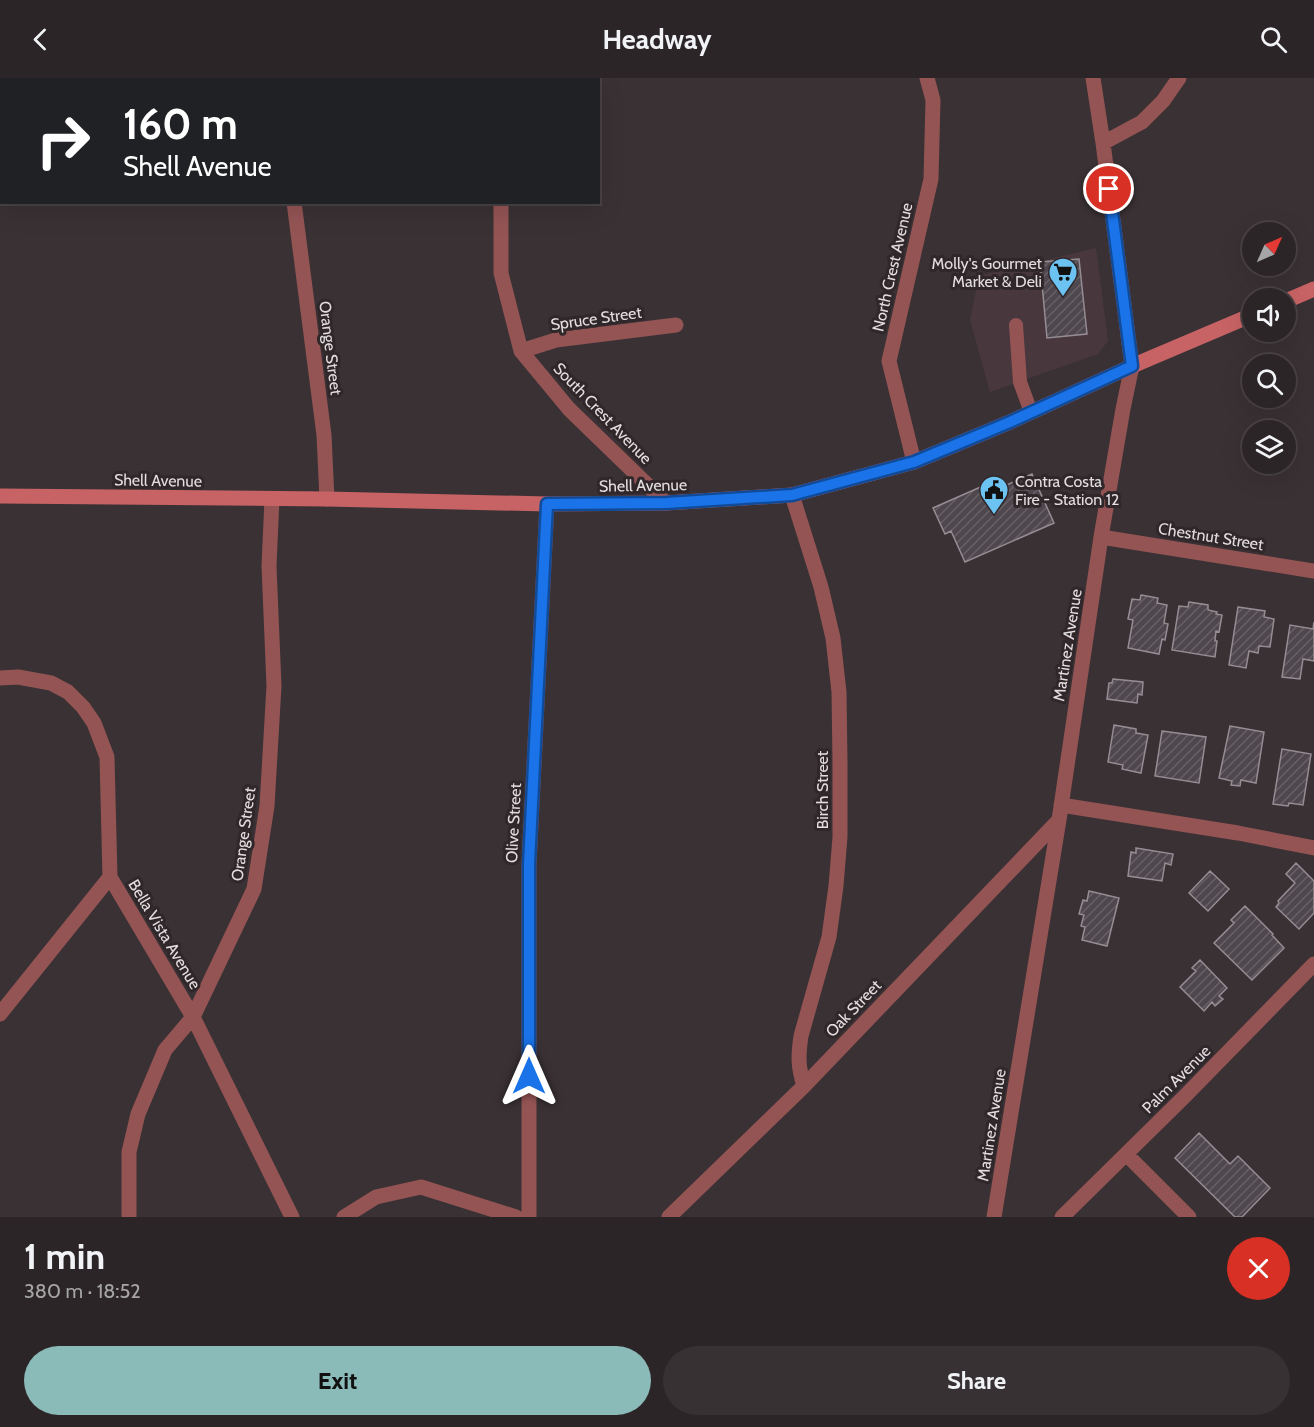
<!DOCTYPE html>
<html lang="en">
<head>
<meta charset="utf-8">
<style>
  :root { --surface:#2c2527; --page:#383133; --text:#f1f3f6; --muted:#a6a5a7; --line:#484244; --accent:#8bbbb9 }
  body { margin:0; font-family:Cabin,sans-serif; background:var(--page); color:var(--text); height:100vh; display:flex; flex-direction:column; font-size:22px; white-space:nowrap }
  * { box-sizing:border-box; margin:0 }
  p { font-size:20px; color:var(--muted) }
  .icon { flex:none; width:33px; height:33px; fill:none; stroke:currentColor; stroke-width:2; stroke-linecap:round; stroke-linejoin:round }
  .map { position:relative; height:1139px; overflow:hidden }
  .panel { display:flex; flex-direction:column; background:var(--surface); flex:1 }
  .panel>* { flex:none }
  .hud { position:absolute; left:0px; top:0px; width:600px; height:126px; box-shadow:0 6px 24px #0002,0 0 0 2px var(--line); background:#202124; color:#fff; overflow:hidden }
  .needle { width:39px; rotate:45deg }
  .buttons { position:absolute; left:1242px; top:144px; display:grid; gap:12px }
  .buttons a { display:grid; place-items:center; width:54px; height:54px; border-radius:50%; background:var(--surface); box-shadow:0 6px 24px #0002,0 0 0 2px var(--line); font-size:30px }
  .pin { position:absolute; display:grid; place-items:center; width:51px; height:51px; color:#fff; margin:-26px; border:3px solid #fff; border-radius:50%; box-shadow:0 2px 6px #0007 }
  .me { position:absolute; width:66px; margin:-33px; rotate:0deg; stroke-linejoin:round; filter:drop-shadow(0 0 4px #0008) }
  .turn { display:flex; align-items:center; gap:21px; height:126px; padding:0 24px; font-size:27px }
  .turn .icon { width:78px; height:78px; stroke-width:2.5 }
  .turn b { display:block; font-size:42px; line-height:51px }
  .round { display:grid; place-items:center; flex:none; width:63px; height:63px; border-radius:32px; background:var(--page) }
  .headline { display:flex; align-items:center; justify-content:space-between; height:102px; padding:0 24px }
  h1 { font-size:36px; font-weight:800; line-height:45px }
  .action { display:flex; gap:12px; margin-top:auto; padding:12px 24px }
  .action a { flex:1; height:69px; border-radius:36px; background:var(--accent); color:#111; font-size:24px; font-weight:800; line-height:69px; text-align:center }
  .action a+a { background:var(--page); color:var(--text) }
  header { display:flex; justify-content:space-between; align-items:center; height:78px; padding:0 24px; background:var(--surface); font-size:27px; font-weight:800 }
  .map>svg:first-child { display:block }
  .built { fill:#48383e }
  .building { fill:url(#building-hatch); stroke:#958d93; stroke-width:1.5 }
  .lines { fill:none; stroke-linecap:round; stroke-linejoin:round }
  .lane { stroke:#945454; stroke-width:14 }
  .street { stroke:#945454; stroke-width:15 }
  .secondary { stroke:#c86365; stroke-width:15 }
  .route-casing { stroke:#114b97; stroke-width:15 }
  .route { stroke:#1a73e8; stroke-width:10 }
  .labels { text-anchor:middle; stroke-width:6; stroke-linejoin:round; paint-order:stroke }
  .poi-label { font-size:16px; fill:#e2ddde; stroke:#2f272a; text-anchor:end }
  .street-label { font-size:16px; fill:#e2ddde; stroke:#2f272a }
</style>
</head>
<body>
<header><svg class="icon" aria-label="back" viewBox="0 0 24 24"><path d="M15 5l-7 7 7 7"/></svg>Headway<svg class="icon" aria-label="search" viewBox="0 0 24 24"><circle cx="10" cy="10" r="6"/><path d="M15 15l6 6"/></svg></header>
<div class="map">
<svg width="1314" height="1139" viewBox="0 0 1314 1139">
  <defs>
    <pattern id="building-hatch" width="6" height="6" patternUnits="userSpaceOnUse" patternTransform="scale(1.5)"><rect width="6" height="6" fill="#4e474d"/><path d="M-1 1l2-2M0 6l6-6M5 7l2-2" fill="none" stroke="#676166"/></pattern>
  </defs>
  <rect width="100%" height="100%" fill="#3a3134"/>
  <path class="built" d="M 1096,170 L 1108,263 L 1098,276 L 990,314 L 970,242 L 979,198 Z"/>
  <path class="building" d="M 1079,181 L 1087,256 L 1047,260 L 1040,184 Z
    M 1032,396 L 1054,445 L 965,484 L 951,453 L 945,456 L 933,430 L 985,407 L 988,415 Z
    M 1141,517 L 1158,520 L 1157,525 L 1167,527 L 1164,545 L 1168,546 L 1165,562 L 1162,561 L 1159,576 L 1128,570 L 1133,542 L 1128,541 L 1132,521 L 1140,522 Z
    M 1189,524 L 1208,527 L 1208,532 L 1217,534 L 1216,536 L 1222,537 L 1219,554 L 1216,553 L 1215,563 L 1217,563 L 1215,579 L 1172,572 L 1179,528 L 1188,529 Z
    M 1238,529 L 1265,533 L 1264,539 L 1274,541 L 1270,569 L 1259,568 L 1258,575 L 1249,573 L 1246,590 L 1229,587 Z
    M 1314,544 L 1314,583 L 1303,581 L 1300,601 L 1282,599 L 1290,547 L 1313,551 Z
    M 1113,601 L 1143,604 L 1142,617 L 1138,616 L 1137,625 L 1107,621 L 1109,605 L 1112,605 Z
    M 1114,647 L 1136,651 L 1136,655 L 1148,657 L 1141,695 L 1122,691 L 1123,687 L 1108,684 Z
    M 1230,648 L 1264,654 L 1256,705 L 1241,702 L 1240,708 L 1231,707 L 1232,703 L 1219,700 Z
    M 1162,653 L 1206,659 L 1199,705 L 1155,698 Z
    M 1282,671 L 1311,676 L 1303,727 L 1289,725 L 1288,728 L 1273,726 Z
    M 1136,770 L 1173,776 L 1171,787 L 1165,785 L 1162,803 L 1128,798 L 1131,774 L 1136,775 Z
    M 1296,785 L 1314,803 L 1314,835 L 1299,851 L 1276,829 L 1279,825 L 1278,823 L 1295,805 L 1286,796 Z
    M 1210,793 L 1229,811 L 1208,833 L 1189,815 Z
    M 1089,813 L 1119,820 L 1107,868 L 1082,862 L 1085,849 L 1081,848 L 1084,837 L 1079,836 L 1083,822 L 1087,823 Z
    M 1245,828 L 1273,856 L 1272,857 L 1284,870 L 1252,902 L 1214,865 L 1234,845 L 1231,842 Z
    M 1200,882 L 1227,910 L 1219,918 L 1223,921 L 1215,928 L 1212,924 L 1204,933 L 1180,909 L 1196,893 L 1192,890 Z
    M 1199,1055 L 1230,1086 L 1238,1078 L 1270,1110 L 1242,1139 L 1235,1139 L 1175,1080 Z"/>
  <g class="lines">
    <path class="lane" d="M 1016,247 L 1020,304 L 1031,334"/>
    <path class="street" d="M 324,2 L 324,0
      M 502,2 L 502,0
      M 1103,65 L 1142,44 L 1163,23 L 1179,0
      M 0,90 L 2,90
      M 294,124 L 324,357 L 327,421
      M 501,124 L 501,195 L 521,273 L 569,331 L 666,425
      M 521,273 L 556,262 L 676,247
      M 914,384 L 889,283 L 931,101 L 933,22 L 927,0
      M 792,417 L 821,509 L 833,560 L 839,614 L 840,685 L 840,759 L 836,808 L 829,859 L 801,958 C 798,978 798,989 804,1008
      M 1101,459 L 1314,493
      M 0,600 L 18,599 L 51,605 L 68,614 L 83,629 L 94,645 L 107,679 L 110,799 L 193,939 L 292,1139
      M 1061,727 L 1238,755 L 1314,770
      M 0,936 L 110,799
      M 1126,1076 L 1189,1139
      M 129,1139 L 129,1074 L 138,1036 L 165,972 L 193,939 L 254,811 L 267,728 L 274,608 L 269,488 L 272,421
      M 344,1139 L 376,1119 L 421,1109 L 516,1139
      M 529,1139 L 529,787 L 547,426
      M 669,1139 L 804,1008 L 1059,742
      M 994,1139 L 1059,742 L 1101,459 L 1123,331 L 1132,288 L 1103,65 L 1093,0
      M 1062,1139 L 1185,1018 L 1314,886"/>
    <path class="secondary" d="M 1286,223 L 1314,211
      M 0,418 L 327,421 L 547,426 L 666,425 L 792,417 L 914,384 L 1010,344 L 1132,288 L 1252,237"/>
  </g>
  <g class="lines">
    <g class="route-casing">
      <path id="route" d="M 529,998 L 529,786 L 547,426 L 666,425 L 792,417 L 914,384 L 1010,344 L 1132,288 L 1109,111"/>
    </g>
    <use href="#route" class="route"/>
  </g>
  <defs>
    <g id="supermarket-pin" transform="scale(1.5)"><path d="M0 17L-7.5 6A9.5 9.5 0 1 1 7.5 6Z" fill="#6cc3f2" stroke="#2f272a"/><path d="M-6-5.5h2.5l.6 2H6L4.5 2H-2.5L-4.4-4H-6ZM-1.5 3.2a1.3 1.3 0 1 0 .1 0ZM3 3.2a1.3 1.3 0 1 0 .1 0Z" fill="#111"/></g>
    <g id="civic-pin" transform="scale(1.5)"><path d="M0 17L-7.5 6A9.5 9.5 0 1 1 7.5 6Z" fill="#6cc3f2" stroke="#2f272a"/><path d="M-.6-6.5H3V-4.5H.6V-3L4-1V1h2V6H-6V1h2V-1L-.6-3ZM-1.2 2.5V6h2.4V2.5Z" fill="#111"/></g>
  </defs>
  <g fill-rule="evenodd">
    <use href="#supermarket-pin" x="1063" y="194"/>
    <use href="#civic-pin" x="994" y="412"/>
  </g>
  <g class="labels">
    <g class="poi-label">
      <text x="1042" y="191">Molly's Gourmet<tspan x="1042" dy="18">Market &amp; Deli</tspan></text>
      <text x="1015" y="409" text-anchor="start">Contra Costa<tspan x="1015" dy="18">Fire - Station 12</tspan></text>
    </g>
    <g class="street-label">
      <text transform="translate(892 189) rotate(-77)" y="6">North Crest Avenue</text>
      <text transform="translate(596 240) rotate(-8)" y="6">Spruce Street</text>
      <text transform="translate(331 270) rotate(83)" y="6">Orange Street</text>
      <text transform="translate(603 335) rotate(46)" y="6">South Crest Avenue</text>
      <text transform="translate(158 402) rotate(1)" y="6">Shell Avenue</text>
      <text transform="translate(643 407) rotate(-1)" y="6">Shell Avenue</text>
      <text transform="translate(1211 458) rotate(9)" y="6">Chestnut Street</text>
      <text transform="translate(1067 567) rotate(-81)" y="6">Martinez Avenue</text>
      <text transform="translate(822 712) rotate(-90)" y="6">Birch Street</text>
      <text transform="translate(513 745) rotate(-87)" y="6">Olive Street</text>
      <text transform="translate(243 756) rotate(-82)" y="6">Orange Street</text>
      <text transform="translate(165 856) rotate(59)" y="6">Bella Vista Avenue</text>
      <text transform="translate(853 930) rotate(-46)" y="6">Oak Street</text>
      <text transform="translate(1176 1001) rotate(-45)" y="6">Palm Avenue</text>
      <text transform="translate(991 1047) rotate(-81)" y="6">Martinez Avenue</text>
    </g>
  </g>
</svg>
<div class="buttons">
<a><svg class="needle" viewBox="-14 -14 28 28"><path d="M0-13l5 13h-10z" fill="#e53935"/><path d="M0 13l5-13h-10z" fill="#a6a5a7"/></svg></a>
<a><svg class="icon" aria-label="sound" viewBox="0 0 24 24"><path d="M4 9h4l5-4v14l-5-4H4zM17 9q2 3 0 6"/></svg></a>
<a><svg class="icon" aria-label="search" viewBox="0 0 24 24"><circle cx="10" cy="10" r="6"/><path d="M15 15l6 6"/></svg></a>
<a><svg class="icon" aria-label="layers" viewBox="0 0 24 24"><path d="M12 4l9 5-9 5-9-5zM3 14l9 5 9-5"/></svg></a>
</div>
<div class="pin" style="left:1109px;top:111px;background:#d93025"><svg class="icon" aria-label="arrive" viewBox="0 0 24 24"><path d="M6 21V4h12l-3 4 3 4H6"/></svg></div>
<svg class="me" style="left:529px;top:998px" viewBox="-20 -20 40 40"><path d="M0-17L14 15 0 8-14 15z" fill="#1a73e8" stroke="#fff" stroke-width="4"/></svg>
<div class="hud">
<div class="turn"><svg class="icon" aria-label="right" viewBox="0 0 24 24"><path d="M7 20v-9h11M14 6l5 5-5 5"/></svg><div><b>160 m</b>Shell Avenue</div></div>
</div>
</div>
<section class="panel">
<div class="headline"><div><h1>1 min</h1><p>380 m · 18:52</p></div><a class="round" style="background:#d93025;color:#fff"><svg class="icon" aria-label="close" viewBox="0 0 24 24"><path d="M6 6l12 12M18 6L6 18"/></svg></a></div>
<div class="action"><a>Exit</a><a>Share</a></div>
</section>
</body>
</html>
